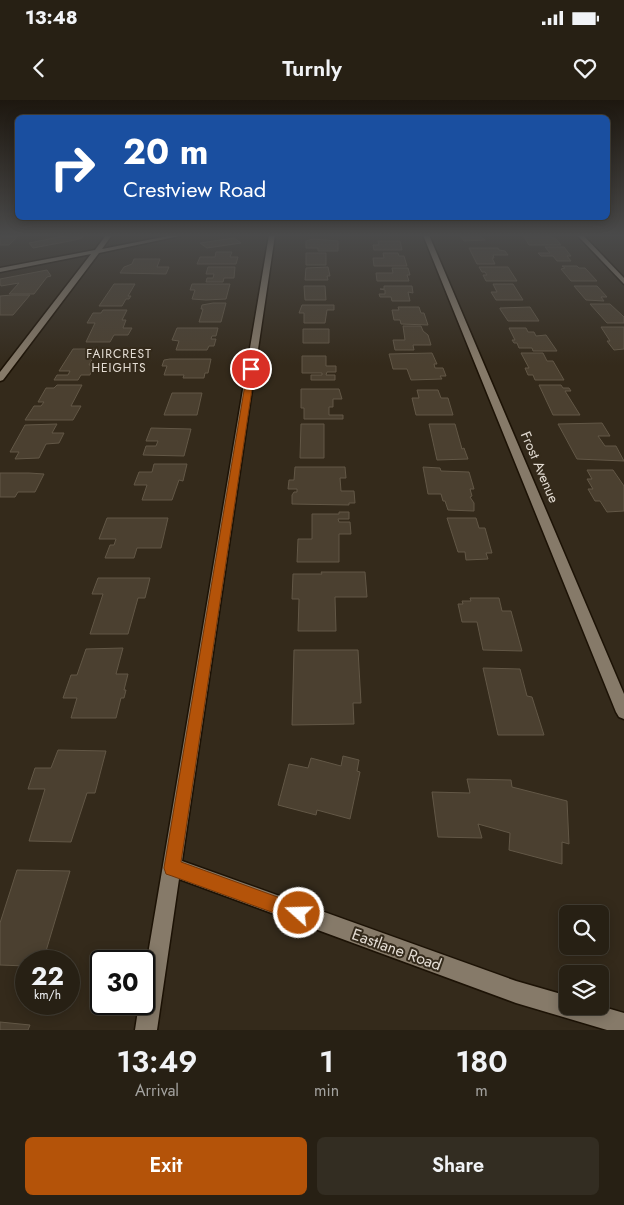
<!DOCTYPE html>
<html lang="en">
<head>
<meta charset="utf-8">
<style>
  :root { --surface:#272014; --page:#332d22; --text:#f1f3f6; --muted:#a4a3a0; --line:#433e34; --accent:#b45309 }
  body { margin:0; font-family:Jost,sans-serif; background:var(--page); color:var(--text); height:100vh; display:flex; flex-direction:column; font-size:19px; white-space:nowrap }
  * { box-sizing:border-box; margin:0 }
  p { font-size:16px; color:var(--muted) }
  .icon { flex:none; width:28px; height:28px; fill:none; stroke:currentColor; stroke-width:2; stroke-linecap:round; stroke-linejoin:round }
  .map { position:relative; height:930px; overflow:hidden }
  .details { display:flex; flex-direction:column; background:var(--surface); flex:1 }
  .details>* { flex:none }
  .guide { position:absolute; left:15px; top:15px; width:595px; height:105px; border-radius:8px; box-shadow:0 2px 12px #0003,0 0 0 1px var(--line); background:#1a4fa0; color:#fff; overflow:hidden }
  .buttons { position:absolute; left:559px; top:805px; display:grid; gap:10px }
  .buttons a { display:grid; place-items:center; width:50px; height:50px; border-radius:8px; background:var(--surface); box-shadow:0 2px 12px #0003,0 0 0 1px var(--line); font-size:25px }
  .speed { position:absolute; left:15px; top:850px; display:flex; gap:10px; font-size:25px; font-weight:700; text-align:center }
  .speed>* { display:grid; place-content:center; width:65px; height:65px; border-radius:50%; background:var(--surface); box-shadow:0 2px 12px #0003,0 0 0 1px var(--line); line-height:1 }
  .speed small { font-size:12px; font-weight:400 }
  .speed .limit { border:2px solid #111; border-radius:8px; background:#fff; color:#111 }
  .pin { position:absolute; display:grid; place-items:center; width:42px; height:42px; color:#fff; margin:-21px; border:2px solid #fff; border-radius:50%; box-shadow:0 1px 5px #0007 }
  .me { position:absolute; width:55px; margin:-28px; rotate:290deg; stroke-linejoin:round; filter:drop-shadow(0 0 4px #0008) }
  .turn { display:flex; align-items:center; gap:18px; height:105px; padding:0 25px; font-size:22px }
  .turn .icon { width:65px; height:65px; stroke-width:2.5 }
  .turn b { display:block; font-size:35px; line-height:42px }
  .eta { display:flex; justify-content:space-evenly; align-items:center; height:85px; text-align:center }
  .eta b { font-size:30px; font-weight:600; line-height:35px }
  .primary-button { display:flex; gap:10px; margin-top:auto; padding:10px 25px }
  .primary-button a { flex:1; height:58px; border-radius:8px; background:var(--accent); color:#fff; font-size:20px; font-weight:600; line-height:58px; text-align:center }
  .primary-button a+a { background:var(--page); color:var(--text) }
  .status { display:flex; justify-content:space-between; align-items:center; height:35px; padding:0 25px; background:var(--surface); direction:ltr }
  .status svg { height:14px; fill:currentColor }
  header { display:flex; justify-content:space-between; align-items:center; height:65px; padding:0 25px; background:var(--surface); font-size:22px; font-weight:600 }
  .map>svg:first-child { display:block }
  .building { fill:#4b4030; stroke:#625746 }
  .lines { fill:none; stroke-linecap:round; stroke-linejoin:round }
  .street-casing { stroke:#1c1205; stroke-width:3 }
  .street { fill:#867a69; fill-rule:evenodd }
  .route { fill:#b45309; stroke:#753606 }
  .labels { text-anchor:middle; stroke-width:4; stroke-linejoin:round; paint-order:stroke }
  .far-neighbourhood-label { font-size:12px; letter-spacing:1px; fill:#e4ddd4; stroke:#342a1b }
  .street-label { font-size:14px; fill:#e4ddd4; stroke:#342a1b }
  .near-street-label { font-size:16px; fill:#e4ddd4; stroke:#342a1b }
</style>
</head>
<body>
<div class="status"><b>13:48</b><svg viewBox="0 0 49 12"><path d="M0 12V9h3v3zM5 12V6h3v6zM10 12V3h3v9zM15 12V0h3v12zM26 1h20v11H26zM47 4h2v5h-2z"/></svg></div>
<header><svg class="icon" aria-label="back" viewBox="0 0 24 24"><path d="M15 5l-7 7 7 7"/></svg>Turnly<svg class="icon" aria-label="heart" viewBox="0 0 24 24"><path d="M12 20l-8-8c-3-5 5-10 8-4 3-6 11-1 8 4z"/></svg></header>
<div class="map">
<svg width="624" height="930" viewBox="0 0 624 930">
  <rect width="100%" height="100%" fill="#342a1b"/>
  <path class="building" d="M 83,135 L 82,138 L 75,140 L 33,148 L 29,143 L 69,135 Z
    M 460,135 L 478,135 L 485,140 L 464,141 Z
    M 523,135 L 545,135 L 556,139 L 561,145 L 529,145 Z
    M 18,136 L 9,145 L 0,145 L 0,137 Z
    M 234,138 L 241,143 L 207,148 L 200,143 Z
    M 313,139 L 338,141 L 338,151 L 318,151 L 318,148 L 306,148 L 306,141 Z
    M 378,141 L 400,141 L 402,150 L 374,150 L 373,145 L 379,145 Z
    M 545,147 L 564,147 L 571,156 L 567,156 L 571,161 L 557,161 L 553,156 L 541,156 L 538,153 L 550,153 Z
    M 469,148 L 498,148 L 499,150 L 505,151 L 508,155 L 493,155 L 494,158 L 492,158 L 495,164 L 477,164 Z
    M 216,152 L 232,152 L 230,157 L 238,157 L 236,164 L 197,164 L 200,157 L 215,157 Z
    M 306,153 L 326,153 L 326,165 L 306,165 Z
    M 383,153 L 398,153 L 399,156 L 404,156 L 407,166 L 374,166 L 373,158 L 384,158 Z
    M 134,159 L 160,159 L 157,167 L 169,167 L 166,174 L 120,173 L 124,167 L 132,164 Z
    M 562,166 L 577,166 L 579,168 L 585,168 L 597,181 L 571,181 L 561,169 L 565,168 Z
    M 208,167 L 235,167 L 234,178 L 224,178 L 223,182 L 206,182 L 207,178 L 213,178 L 214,174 L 206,174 Z
    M 328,167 L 330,176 L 327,176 L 328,180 L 305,180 L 306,168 Z
    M 479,167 L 508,167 L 517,181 L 486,181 L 483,175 L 487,175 L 485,172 L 482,172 Z
    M 392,168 L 408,168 L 410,175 L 407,175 L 409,181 L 377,181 L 376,173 L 393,173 Z
    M 47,170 L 51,176 L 47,177 L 34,194 L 9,194 L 19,183 L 1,186 L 0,184 L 0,179 Z
    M 114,184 L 135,184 L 128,196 L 131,196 L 129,199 L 126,199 L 122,206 L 99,206 Z
    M 192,184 L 230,184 L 226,199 L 206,200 L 192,199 L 195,190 L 190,190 Z
    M 493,184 L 513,184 L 523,200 L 496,200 L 491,192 L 497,192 Z
    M 304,186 L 325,186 L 326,200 L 305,200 Z
    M 384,186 L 412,186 L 413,193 L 408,192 L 410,201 L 392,201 L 391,197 L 380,197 L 379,194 L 385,194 L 385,190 L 380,189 L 384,189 Z
    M 574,186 L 597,186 L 607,197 L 601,197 L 604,201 L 586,200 Z
    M 12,195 L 30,195 L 13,215 L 0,215 L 0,196 Z
    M 213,203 L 226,203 L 221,222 L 199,222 L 203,209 L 201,209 L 202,205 Z
    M 590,204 L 610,204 L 624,217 L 624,223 L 607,223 Z
    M 302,205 L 334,205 L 334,210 L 327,210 L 325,223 L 304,223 L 304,213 L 299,213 Z
    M 398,207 L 419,207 L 421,213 L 424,213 L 428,225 L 401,224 L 400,220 L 394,220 L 392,210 L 399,210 Z
    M 530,207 L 539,221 L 508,221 L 500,209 L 500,208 Z
    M 103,210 L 127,210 L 122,220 L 126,220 L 123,228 L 132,228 L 128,235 L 114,235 L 110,242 L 86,242 L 95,223 L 87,223 L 93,213 L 101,213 Z
    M 403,226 L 421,226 L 423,231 L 428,235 L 431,245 L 413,245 L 414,250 L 395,250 L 393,240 L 405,240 Z
    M 601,227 L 624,227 L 624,249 L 614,250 L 607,241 L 610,241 Z
    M 177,228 L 218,228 L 216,236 L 212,236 L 211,239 L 216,239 L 214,246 L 209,246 L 207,250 L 176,250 L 179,241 L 172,240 Z
    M 509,228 L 526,228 L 528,232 L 534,232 L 536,236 L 546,235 L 557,251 L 533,251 L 532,248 L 519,248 L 517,243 L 514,243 L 512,240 L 515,240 Z
    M 303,229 L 329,229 L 329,243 L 303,243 Z
    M 73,249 L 98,249 L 89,265 L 93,265 L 90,275 L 81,275 L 78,280 L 54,280 L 57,275 L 68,275 L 70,271 L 59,271 Z
    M 432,253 L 437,264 L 434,264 L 435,268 L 443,268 L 446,276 L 440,276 L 442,279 L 411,280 L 407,269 L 393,269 L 389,254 Z
    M 521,253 L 543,253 L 547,261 L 553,261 L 564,280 L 535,280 L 533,275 L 528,275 L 525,268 L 529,268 Z
    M 302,256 L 326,256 L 326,266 L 336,266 L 336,272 L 327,272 L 326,275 L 335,275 L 335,280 L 311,280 L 311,275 L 322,275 L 322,273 L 302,273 Z
    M 170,259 L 211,259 L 208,273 L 205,273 L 204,278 L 183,278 L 184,275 L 164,275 L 167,266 L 162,266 L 164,260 Z
    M 57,285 L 82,285 L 71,306 L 81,306 L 73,320 L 25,320 L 34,306 L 41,306 L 44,302 L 38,302 L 46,288 L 54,288 Z
    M 539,285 L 561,285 L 563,288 L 569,288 L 571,291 L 565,291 L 580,315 L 553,315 Z
    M 301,289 L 339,289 L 342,299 L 333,299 L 333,307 L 329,307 L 329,315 L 343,315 L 343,319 L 304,319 L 304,308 L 301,308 Z
    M 417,290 L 438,290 L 441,298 L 448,298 L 453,315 L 416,315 L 412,298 L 419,298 Z
    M 172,293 L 202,293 L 197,315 L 164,315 Z
    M 602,323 L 610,336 L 598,336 L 605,346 L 616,346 L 624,361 L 577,359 L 558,324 Z
    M 57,324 L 52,333 L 64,333 L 59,343 L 46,344 L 39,358 L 15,359 L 19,352 L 10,352 L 25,325 Z
    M 301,324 L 324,324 L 324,358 L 300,358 Z
    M 429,324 L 455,324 L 462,349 L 464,348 L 468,359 L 437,360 Z
    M 151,328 L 191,329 L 184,356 L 143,355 L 146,346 L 156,346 L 158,341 L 146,341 Z
    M 154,364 L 187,364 L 183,381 L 179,380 L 172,400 L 142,400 L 147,385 L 134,385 L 139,372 L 152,372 Z
    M 295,367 L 345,367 L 346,378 L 340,378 L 341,391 L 354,391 L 355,403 L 349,403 L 349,405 L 292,404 L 292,395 L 294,392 L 297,392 L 297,389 L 288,389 L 289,380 L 294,380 Z
    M 423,367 L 440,368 L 441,371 L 469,372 L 474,389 L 470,389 L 472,396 L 470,397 L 474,403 L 474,411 L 448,410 L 445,401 L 443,401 L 441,394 L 428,394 Z
    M 587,370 L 613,370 L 624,386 L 624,411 L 607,412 L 600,401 L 595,401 L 588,389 L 593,389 L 587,379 L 592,379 Z
    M 0,373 L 29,373 L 44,374 L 35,392 L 18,392 L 15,397 L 0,397 Z
    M 339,412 L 349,412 L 349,419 L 338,419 L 339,422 L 350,422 L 351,434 L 339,434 L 339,462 L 297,462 L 298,439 L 312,439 L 312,414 L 339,414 Z
    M 107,418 L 168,418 L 161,448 L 137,448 L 134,458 L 105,458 L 110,445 L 114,445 L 116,439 L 99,439 Z
    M 447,418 L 476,418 L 479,428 L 485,428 L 492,453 L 486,453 L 488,459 L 466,460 L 465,452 L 458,452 Z
    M 321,472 L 365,472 L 367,497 L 335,497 L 336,531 L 298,531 L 299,499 L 292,499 L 293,474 L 322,474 Z
    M 98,478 L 150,478 L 145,498 L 138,498 L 128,534 L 90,534 L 103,494 L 92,494 Z
    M 470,498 L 499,498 L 502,511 L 511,511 L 522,551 L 483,550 L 477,522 L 462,522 L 458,504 L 463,504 L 462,501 L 471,501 Z
    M 123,548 L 116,574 L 128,574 L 124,590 L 126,590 L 124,598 L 121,598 L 116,618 L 71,618 L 77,598 L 63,598 L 71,575 L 77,575 L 86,549 Z
    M 294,550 L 358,550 L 361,603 L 353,603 L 354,624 L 292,625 Z
    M 483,568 L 520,569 L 527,596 L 532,597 L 544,635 L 498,635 Z
    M 58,650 L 106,651 L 95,693 L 87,693 L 71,742 L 29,741 L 45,689 L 28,689 L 35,668 L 51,668 Z
    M 343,656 L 359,660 L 357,671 L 360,672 L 350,719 L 317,710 L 316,715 L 278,705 L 289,664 L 308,668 L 311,658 L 341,666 Z
    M 467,679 L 511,680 L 512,687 L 567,701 L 569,744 L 562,742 L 562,764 L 509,750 L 510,733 L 478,724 L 482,738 L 438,737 L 432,692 L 470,693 Z
    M 17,770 L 70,771 L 43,861 L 26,861 L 26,866 L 0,865 L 0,823 Z
    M 0,922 L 30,925 L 28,930 L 0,930 Z"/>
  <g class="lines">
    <g class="street-casing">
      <path id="street" d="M 106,135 L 112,135 L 102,149 L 173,135 L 184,135 L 99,153 L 3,280 L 0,281 L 0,272 L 91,154 L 0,172 L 0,168 L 95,150 Z
        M 269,135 L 275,135 L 182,761 L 516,881 L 568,896 L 568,906 L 600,906 L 624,913 L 624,930 L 607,930 L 516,903 L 179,779 L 157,930 L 135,930 L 139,904 L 144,904 L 144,878 Z
        M 423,135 L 429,135 L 624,594 L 624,619 L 619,617 L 616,612 Z
        M 577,135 L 583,135 L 624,178 L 624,184 Z"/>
    </g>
    <use href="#street" class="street"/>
  </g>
  <linearGradient id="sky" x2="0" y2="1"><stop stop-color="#1d170f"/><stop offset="0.51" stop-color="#4a4a4a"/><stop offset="1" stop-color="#4a4a4a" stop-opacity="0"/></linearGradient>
  <rect width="624" height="265" fill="url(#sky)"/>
  <path class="route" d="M 248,267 L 255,269 L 181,762 L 305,807 L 308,813 L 305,820 L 299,822 L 172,776 L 166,774 L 164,768 Z"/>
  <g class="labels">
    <g class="far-neighbourhood-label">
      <text x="119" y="258">FAIRCREST<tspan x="119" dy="14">HEIGHTS</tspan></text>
    </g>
    <g class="street-label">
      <text transform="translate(540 367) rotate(67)" y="5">Frost Avenue</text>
    </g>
    <g class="near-street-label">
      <text transform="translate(397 849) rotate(20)" y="6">Eastlane Road</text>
    </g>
  </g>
</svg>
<div class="buttons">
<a><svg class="icon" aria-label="search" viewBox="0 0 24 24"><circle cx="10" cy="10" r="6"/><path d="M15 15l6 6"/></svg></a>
<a><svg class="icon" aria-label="layers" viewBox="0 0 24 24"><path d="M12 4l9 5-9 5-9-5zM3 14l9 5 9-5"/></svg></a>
</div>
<div class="speed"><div>22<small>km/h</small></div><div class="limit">30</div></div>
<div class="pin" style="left:251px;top:269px;background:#d93025"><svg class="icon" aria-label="arrive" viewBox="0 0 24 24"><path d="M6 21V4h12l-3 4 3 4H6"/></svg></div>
<svg class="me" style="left:299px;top:813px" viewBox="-20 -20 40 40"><circle r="17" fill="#b45309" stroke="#fff" stroke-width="3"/><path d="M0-11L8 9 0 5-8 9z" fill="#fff"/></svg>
<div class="guide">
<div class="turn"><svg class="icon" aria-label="right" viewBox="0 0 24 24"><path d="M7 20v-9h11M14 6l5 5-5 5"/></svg><div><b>20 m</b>Crestview Road</div></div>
</div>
</div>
<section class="details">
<div class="eta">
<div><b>13:49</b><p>Arrival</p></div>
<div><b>1</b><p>min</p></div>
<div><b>180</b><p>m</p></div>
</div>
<div class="primary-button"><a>Exit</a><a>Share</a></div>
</section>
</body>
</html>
